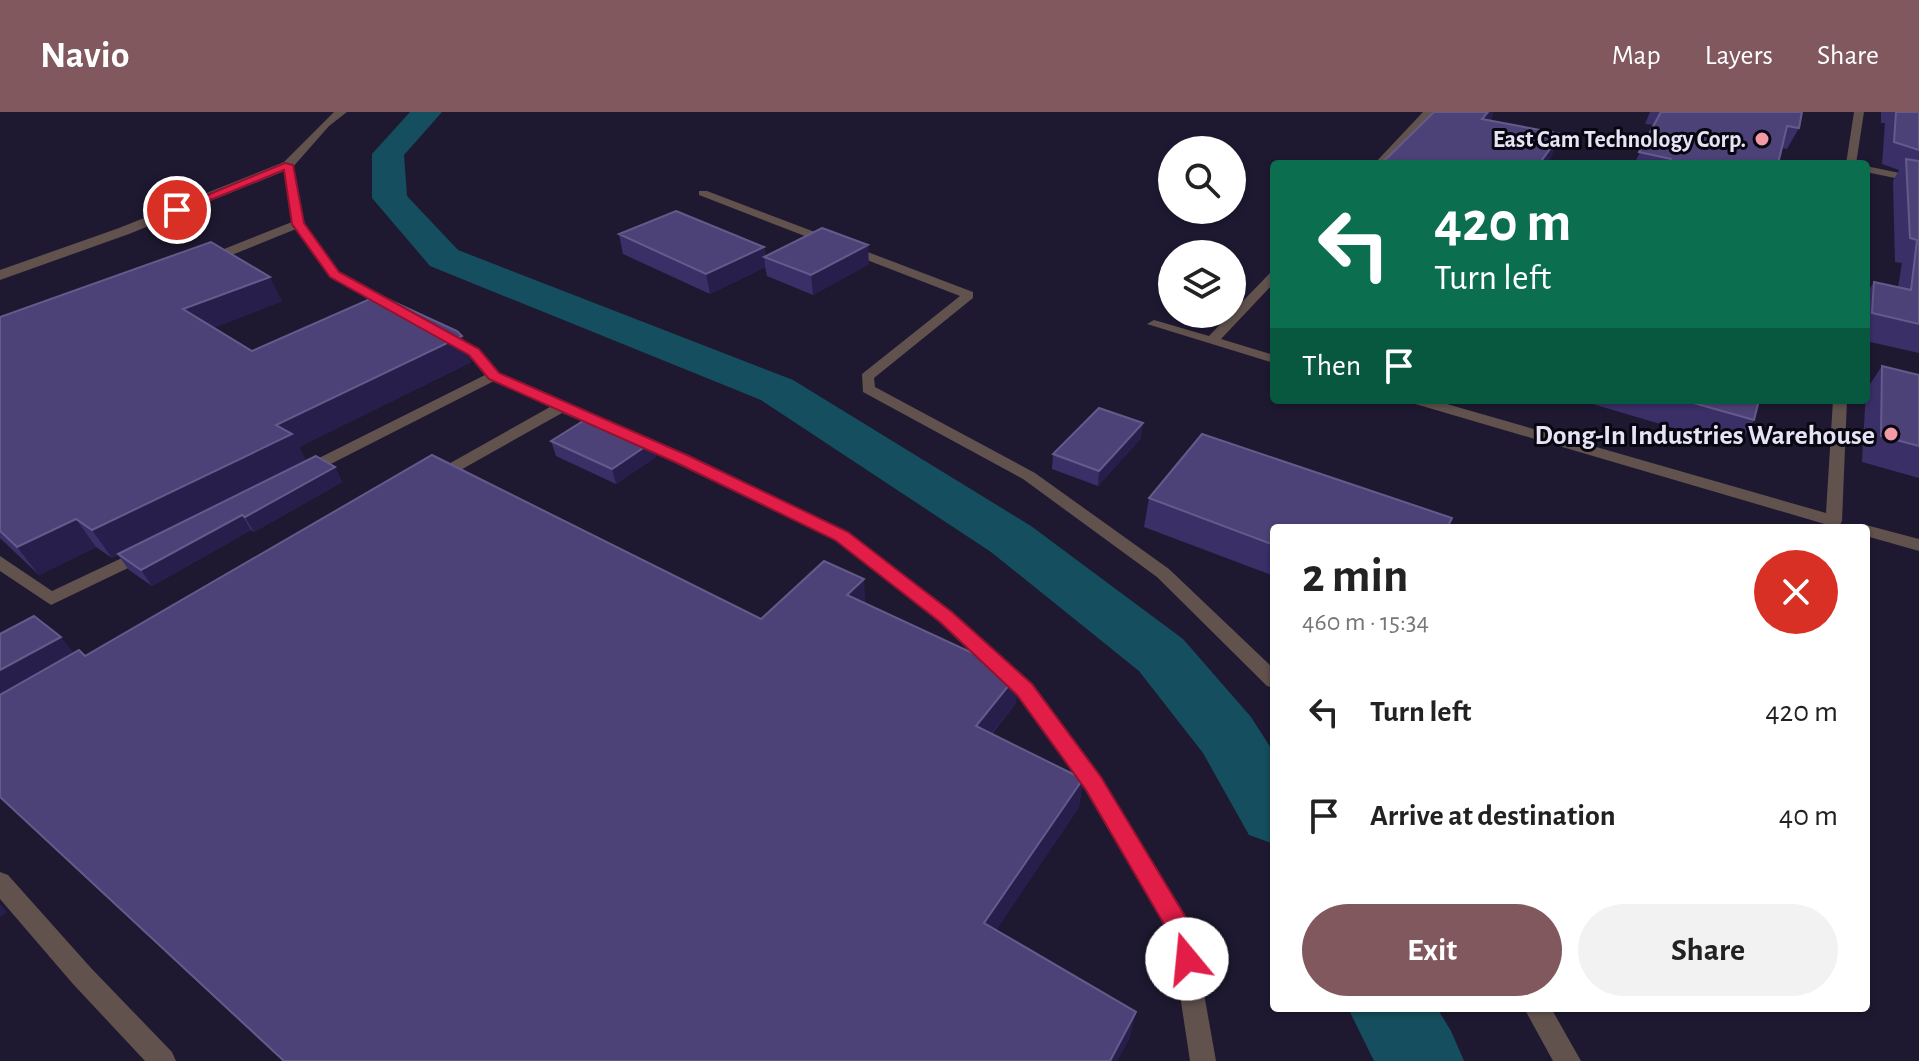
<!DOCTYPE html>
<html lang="en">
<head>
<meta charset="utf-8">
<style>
  :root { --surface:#fff; --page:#f2f2f2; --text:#222; --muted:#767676; --accent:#80585e }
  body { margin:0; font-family:"Alegreya Sans",sans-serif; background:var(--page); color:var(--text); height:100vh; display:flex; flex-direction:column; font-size:30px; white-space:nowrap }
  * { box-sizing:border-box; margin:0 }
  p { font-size:26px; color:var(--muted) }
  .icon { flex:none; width:44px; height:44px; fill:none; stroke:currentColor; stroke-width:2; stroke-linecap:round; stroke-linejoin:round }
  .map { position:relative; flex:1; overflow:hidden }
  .side { position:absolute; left:1270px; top:412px; width:600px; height:488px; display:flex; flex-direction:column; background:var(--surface); border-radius:8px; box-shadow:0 2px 6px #0004 }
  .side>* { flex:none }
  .guide { position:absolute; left:1270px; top:48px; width:600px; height:244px; border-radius:8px; box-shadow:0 2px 6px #0004; background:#0b6e4f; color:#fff; overflow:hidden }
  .fabs { position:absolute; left:1158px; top:24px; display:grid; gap:16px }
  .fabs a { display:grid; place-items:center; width:88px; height:88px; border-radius:50%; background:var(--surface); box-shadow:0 2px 6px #0004; font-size:40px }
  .pin { position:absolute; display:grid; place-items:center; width:68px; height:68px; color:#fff; margin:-34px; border:4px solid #fff; border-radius:50%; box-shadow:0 2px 8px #0007 }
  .me { position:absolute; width:88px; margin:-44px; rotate:343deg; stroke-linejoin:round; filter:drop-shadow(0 0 6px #0008) }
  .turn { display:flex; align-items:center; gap:28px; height:168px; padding:0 32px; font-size:36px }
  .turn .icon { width:104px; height:104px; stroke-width:2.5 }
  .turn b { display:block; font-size:56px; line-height:68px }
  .then { display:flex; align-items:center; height:76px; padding:0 32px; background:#0003; gap:16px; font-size:30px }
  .round { display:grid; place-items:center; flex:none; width:84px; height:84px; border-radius:42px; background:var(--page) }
  .headline { display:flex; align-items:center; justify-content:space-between; height:136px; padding:0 32px }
  h1 { font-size:48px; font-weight:700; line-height:60px }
  .primary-button { display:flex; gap:16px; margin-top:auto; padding:16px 32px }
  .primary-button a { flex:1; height:92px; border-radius:48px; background:var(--accent); color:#fff; font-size:32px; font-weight:700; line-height:92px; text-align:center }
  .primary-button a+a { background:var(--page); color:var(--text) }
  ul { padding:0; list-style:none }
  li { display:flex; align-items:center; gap:24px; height:104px; padding:0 32px }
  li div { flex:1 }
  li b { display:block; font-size:30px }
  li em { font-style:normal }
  header { display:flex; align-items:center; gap:48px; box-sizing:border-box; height:112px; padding:0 40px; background:var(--accent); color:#fff }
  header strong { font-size:38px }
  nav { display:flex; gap:44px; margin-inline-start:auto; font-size:28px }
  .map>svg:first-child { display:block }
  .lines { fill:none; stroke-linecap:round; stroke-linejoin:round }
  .river { fill:#154e5e; fill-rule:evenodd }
  .service { fill:#61524e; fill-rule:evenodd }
  .minor { fill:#61524e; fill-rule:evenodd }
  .wall { fill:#3b2f68 }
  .shaded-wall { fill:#281e4c }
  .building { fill:#4d4278; stroke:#655b8b; stroke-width:2 }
  .route { fill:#e11d48; stroke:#92132f; stroke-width:2 }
  .poi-dot { fill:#f39aa7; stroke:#080610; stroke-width:3 }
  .labels { text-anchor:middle; stroke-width:6; stroke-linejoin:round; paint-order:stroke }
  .far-poi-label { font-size:24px; font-weight:bold; fill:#e5e3f4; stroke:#080610; text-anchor:end }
  .poi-label { font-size:28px; font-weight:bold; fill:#e5e3f4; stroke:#080610; text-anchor:end }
</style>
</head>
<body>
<header>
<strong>Navio</strong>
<nav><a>Map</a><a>Layers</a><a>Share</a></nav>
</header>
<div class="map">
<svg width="1919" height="949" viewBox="0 0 1919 949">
  <rect width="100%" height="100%" fill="#1e1931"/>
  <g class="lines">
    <path class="river" d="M 410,0 L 442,0 L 404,43 L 407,84 L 458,138 L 793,268 L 1031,414 L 1183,527 L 1251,605 L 1274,641 L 1274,732 L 1249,723 L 1203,641 L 1139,559 L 991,440 L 761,288 L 430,154 L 372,86 L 372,42 Z
      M 1348,896 L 1437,896 L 1451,919 L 1464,949 L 1374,949 Z"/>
    <path class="service" d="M 1423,0 L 1433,0 L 1385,52 L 1374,52 Z
      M 1854,0 L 1864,0 L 1856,52 L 1846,52 Z
      M 288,50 L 293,53 L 304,112 L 338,159 L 401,194 L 401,200 L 391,200 L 330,165 L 296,117 L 212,151 L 204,151 L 204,145 L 292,110 L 283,53 Z
      M 1866,54 L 1919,65 L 1919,71 L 1866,60 Z
      M 699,79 L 707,79 L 973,180 L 973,186 L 874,266 L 875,275 L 1035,361 L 1169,457 L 1274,557 L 1274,576 L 1267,574 L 1157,465 L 1023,367 L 863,280 L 862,262 L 960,184 L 699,83 Z
      M 1274,160 L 1274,171 L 1221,227 L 1274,243 L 1274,251 L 1147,212 L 1154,208 L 1209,224 L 1270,161 Z
      M 447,221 L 479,237 L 499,261 L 618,316 L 610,321 L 605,319 L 562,301 L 441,369 L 429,369 L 427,366 L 429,363 L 550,295 L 494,269 L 311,362 L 299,362 L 297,359 L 299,356 L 485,263 L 469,243 L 442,228 L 440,225 Z
      M 1410,288 L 1433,288 L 1826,401 L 1833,288 L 1847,288 L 1842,409 L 1840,413 L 1828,413 L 1412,291 Z
      M 634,321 L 848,420 L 953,500 L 1031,572 L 1101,666 L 1192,814 L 1216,949 L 1190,949 L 1171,824 L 1085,678 L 1017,582 L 939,510 L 836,428 L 629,329 L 626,326 Z
      M 1866,413 L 1919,427 L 1919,439 L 1866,424 L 1866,416 L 1859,416 Z
      M 143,436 L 152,442 L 149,446 L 51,493 L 0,459 L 0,444 L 52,479 Z
      M 0,760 L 8,763 L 91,856 L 172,940 L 176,949 L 145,949 L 73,872 L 0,787 Z
      M 1524,896 L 1551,896 L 1581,949 L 1553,949 Z"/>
    <path class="minor" d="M 334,0 L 347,0 L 329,14 L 292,56 L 129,122 L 0,168 L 0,158 L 119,116 L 284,50 Z"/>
  </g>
  <path class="wall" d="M 1650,0 L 1802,0 L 1799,16 L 1787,37 L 1782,36 L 1778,52 L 1634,52 L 1654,13 L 1645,12 Z
    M 1881,0 L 1919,0 L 1919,241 L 1866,229 L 1866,182 L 1874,170 L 1898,175 L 1902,151 L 1895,150 L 1893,69 L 1899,58 L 1882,52 L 1885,11 L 1881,11 Z
    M 619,122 L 764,135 L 765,144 L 869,152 L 813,183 L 767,164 L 765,155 L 710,182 L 623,142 Z
    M 282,189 L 213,216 L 252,239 L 462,224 L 471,250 L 299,335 L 306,349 L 335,355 L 342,370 L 254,420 L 251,418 L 152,474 L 129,458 L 118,443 L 112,446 L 96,435 L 39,463 L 0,426 L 0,205 Z
    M 1882,254 L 1919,263 L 1919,366 L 1862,350 L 1866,278 Z
    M 1505,288 L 1520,288 L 1517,292 Z
    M 1579,288 L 1759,288 L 1754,308 L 1738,335 Z
    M 1141,326 L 1098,374 L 1052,357 L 1053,342 Z
    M 551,329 L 652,330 L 656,345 L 616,372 L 556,344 Z
    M 1149,386 L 1452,406 L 1448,416 L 1274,416 L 1274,464 L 1144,415 Z
    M 866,491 L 1018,562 L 1016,591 L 992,622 L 1083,667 L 1079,695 L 996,818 L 1130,925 L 1117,949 L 283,949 L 0,686 L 0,522 L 85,544 L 761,507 Z"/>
  <path class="shaded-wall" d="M 1488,0 L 1494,0 L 1490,11 L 1482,7 Z
    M 1561,22 L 1552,44 L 1547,52 L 1539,52 Z
    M 868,133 L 869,152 L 813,183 L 811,163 Z
    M 764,135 L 765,155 L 710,182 L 706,162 Z
    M 270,165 L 282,189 L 196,223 L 183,197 Z
    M 462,224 L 471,250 L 299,335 L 306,349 L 112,446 L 92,418 L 276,313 Z
    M 1143,311 L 1141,326 L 1098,374 L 1099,359 Z
    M 652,330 L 656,345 L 616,372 L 612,357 Z
    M 335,355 L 342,370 L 254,420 L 245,405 Z
    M 242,403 L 251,418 L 152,474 L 141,458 Z
    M 76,407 L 96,435 L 39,463 L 17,435 Z
    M 864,467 L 866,495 L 847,483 Z
    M 61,525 L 84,553 L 0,602 L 0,558 Z
    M 1018,562 L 1016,591 L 975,642 L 976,614 Z
    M 1083,667 L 1079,695 L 983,838 L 984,811 Z
    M 0,792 L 7,800 L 0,805 Z
    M 1136,900 L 1130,925 L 1117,949 L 1110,949 Z"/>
  <path class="building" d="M 1434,0 L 1488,0 L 1482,7 L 1561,22 L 1539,52 L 1381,52 Z
    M 1661,0 L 1802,0 L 1799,16 L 1787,14 L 1778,52 L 1668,52 L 1671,47 L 1639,40 Z
    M 1896,0 L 1919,0 L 1919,38 L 1894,30 Z
    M 1906,47 L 1919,49 L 1919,212 L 1872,201 L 1874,170 L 1911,178 L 1917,128 L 1910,126 Z
    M 676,99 L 764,135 L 706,162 L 619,122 Z
    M 822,116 L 868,133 L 811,163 L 764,145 Z
    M 211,130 L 270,165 L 183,197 L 252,239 L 379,183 L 457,219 L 462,224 L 276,313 L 292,322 L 92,418 L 76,407 L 17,435 L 0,419 L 0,205 Z
    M 1882,254 L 1919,263 L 1919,334 L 1881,324 Z
    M 1683,288 L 1759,288 L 1754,308 Z
    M 1099,296 L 1143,311 L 1099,359 L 1053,342 Z
    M 591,304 L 652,330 L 612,357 L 551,329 Z
    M 1202,322 L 1452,406 L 1447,416 L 1274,416 L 1274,433 L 1149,386 Z
    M 432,343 L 761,507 L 824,449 L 864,467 L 847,483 L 1018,562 L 976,614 L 1083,667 L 984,811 L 1136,900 L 1110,949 L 284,949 L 0,685 L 0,583 L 79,538 L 85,544 Z
    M 316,344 L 335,355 L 245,405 L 242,403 L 141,458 L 118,442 Z
    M 34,504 L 61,525 L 0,558 L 0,522 Z"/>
  <path class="route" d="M 285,51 L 293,53 L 304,111 L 339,160 L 479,237 L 499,261 L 689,344 L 848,420 L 953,501 L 1032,572 L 1101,665 L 1191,814 L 1200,847 L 1196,856 L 1187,859 L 1178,856 L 1171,824 L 1086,678 L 1017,583 L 940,510 L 835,428 L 677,351 L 489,267 L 469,243 L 330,165 L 292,112 L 284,58 L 181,100 L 171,98 Z"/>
  <g class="poi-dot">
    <circle cx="1762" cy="27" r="8"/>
    <circle cx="1891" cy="322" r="8"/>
  </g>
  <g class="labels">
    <g class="far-poi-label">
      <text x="1746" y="35">East Cam Technology Corp.</text>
    </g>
    <g class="poi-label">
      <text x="1875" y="332">Dong-In Industries Warehouse</text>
    </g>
  </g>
</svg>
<div class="fabs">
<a><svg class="icon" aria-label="search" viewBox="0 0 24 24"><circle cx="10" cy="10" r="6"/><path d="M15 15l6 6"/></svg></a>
<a><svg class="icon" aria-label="layers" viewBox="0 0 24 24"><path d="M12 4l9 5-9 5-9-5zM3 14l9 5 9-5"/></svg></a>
</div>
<div class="pin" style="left:177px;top:98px;background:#d93025"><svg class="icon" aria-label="arrive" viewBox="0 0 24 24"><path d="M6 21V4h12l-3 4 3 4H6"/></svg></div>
<svg class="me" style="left:1187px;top:847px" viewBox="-20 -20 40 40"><circle r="19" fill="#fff"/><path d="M0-13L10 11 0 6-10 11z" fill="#e11d48"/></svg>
<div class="guide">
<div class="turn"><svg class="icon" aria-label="left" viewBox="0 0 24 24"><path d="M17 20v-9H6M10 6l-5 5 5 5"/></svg><div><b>420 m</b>Turn left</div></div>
<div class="then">Then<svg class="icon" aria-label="arrive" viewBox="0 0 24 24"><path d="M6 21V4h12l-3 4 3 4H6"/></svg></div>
</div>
<section class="side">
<div class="headline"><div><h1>2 min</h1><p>460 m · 15:34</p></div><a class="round" style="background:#d93025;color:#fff"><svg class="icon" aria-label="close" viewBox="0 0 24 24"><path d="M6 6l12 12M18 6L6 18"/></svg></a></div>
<ul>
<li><svg class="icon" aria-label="left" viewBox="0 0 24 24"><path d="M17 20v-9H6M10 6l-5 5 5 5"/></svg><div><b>Turn left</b></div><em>420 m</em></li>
<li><svg class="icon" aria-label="arrive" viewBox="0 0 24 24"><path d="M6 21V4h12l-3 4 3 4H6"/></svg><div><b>Arrive at destination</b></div><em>40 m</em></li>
</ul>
<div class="primary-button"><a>Exit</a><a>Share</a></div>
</section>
</div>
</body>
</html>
